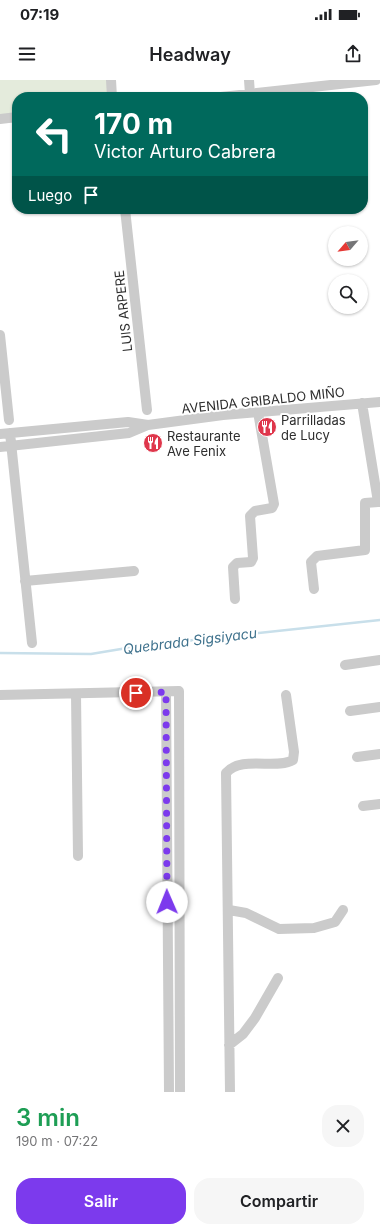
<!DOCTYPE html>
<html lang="es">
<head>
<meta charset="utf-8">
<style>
  :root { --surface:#fff; --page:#f6f6f6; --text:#202124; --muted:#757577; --accent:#7c3aed }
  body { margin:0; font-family:Inter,sans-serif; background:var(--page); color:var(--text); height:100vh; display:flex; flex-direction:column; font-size:15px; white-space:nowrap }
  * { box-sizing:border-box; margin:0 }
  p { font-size:13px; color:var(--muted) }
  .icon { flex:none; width:22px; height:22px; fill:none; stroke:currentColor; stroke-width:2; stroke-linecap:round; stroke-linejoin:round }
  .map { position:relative; height:1012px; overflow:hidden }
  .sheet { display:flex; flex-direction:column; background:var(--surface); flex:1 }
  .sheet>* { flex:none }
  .top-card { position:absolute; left:12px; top:12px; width:356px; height:122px; border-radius:16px; box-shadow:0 1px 3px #0004; background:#00695c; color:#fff; overflow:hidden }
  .needle { width:26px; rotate:242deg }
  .controls { position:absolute; left:328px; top:146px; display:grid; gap:8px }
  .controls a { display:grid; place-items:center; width:40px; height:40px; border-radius:50%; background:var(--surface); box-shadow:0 1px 3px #0004; font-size:20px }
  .pin { position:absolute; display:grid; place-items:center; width:34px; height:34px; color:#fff; margin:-17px; border:2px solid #fff; border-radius:50%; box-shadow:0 1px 4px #0007 }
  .me { position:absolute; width:44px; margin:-22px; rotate:359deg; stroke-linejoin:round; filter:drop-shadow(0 0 3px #0008) }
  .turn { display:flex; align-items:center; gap:14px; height:84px; padding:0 16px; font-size:18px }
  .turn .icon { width:52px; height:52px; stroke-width:2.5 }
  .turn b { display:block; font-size:28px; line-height:34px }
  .then { display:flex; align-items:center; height:38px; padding:0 16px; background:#0003; gap:8px; font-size:15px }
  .round { display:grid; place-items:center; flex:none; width:42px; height:42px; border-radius:16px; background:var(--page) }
  .headline { display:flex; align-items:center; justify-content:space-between; height:68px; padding:0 16px }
  h1 { font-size:24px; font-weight:600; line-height:30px; color:#1e9e55 }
  .action { display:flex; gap:8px; margin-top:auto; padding:8px 16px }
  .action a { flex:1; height:46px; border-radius:16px; background:var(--accent); color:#fff; font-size:16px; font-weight:600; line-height:46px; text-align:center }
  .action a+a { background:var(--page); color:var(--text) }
  .status { display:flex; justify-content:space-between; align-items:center; height:28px; padding:0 20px; background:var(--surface); direction:ltr }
  .status svg { height:11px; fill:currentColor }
  header { display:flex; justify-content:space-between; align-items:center; height:52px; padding:0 16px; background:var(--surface); font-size:18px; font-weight:600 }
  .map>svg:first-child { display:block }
  .green { fill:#e4ebdc }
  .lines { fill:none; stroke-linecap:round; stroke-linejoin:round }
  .stream { stroke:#c8dfea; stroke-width:2.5 }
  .minor { stroke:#cbcbcb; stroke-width:10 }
  .route { stroke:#7c3aed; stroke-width:7; stroke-dasharray:0 12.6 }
  .labels { text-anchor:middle; stroke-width:4; stroke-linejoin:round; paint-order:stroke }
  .street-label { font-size:13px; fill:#2e2e2e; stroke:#fff }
  .poi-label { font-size:13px; fill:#2e2e2e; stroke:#fff; text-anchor:start }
  .water-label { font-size:14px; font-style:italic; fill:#3f728d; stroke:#fff }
</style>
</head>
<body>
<div class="status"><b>07:19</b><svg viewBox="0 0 49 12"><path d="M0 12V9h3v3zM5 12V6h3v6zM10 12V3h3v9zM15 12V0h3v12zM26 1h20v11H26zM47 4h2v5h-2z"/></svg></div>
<header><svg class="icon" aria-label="menu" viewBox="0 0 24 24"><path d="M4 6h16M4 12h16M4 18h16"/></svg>Headway<svg class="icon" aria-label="share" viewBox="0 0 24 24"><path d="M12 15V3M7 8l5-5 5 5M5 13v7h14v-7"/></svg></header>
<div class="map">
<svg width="380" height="1012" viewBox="0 0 380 1012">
  <rect width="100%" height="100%" fill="#fff"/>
  <path class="green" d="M 0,0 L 111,0 L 112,17 L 17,17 L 17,37 L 0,39 Z"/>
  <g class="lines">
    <path class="stream" d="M 0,573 L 91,574 L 139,566 L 380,540"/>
    <path class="minor" d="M 111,0 L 112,17
      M 249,0 L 250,14
      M 221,17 L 376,0
      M 0,39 L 17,37
      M 125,129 L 147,330
      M 0,255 L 9,340
      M 362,323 L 378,422 L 380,422
      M 10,353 L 32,563
      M 0,354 L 128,342 L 148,345 L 223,335 L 380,322
      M 0,367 L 129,353 L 148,345
      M 25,501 L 134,491
      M 314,509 L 311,482 L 317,476 L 365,470 L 365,423 L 378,422
      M 235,519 L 233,487 L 237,483 L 251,482 L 253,478 L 250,436 L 255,431 L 272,428 L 274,424 L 258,332
      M 345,585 L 380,580
      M 166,612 L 169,1012
      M 76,614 L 78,776
      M 0,615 L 179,611 L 180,1012
      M 350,631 L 380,627
      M 357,677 L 380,674
      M 363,726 L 380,724
      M 229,830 L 246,833 L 279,849 L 314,848 L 335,842 L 343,830
      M 229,965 L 243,954 L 255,938 L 278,898
      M 230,1012 L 226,693 C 241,675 277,690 293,680 L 294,672 L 286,615"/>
  </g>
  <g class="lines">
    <path class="route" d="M 136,613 L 166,612 L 167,822"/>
  </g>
  <defs>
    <g id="restaurant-disc" transform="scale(1)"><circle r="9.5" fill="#df364b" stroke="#fff"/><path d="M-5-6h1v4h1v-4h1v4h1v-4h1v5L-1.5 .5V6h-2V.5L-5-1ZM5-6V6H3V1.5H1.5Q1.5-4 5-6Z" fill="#fff"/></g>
  </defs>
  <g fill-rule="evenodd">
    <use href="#restaurant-disc" x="267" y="347"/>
    <use href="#restaurant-disc" x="153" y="363"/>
  </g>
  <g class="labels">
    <g class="street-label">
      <text transform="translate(123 231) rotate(-96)" y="5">LUIS ARPERE</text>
      <text transform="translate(263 320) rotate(-6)" y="5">AVENIDA GRIBALDO MIÑO</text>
    </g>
    <g class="poi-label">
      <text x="281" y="345">Parrilladas<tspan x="281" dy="15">de Lucy</tspan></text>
      <text x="167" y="361">Restaurante<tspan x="167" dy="15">Ave Fenix</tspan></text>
    </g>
    <g class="water-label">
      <text transform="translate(190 561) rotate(-7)" y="5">Quebrada Sigsiyacu</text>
    </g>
  </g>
</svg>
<div class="controls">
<a><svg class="needle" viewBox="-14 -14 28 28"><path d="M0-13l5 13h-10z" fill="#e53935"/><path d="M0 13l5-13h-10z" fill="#757577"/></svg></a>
<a><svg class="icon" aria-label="search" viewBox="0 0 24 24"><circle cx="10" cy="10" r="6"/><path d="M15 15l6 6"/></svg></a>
</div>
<div class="pin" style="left:136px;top:613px;background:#d93025"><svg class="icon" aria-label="arrive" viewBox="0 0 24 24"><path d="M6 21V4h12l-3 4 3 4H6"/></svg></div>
<svg class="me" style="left:167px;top:822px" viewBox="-20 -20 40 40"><circle r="19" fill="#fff"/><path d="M0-13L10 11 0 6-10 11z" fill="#7c3aed"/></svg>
<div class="top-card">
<div class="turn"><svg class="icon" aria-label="left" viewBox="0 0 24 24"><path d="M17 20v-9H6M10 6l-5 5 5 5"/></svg><div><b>170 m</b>Victor Arturo Cabrera</div></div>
<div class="then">Luego<svg class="icon" aria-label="arrive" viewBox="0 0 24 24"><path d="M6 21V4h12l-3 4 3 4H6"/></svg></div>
</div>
</div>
<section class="sheet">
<div class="headline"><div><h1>3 min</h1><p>190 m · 07:22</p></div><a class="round"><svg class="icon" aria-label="close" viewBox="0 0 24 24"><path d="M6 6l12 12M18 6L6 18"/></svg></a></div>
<div class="action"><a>Salir</a><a>Compartir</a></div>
</section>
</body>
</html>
